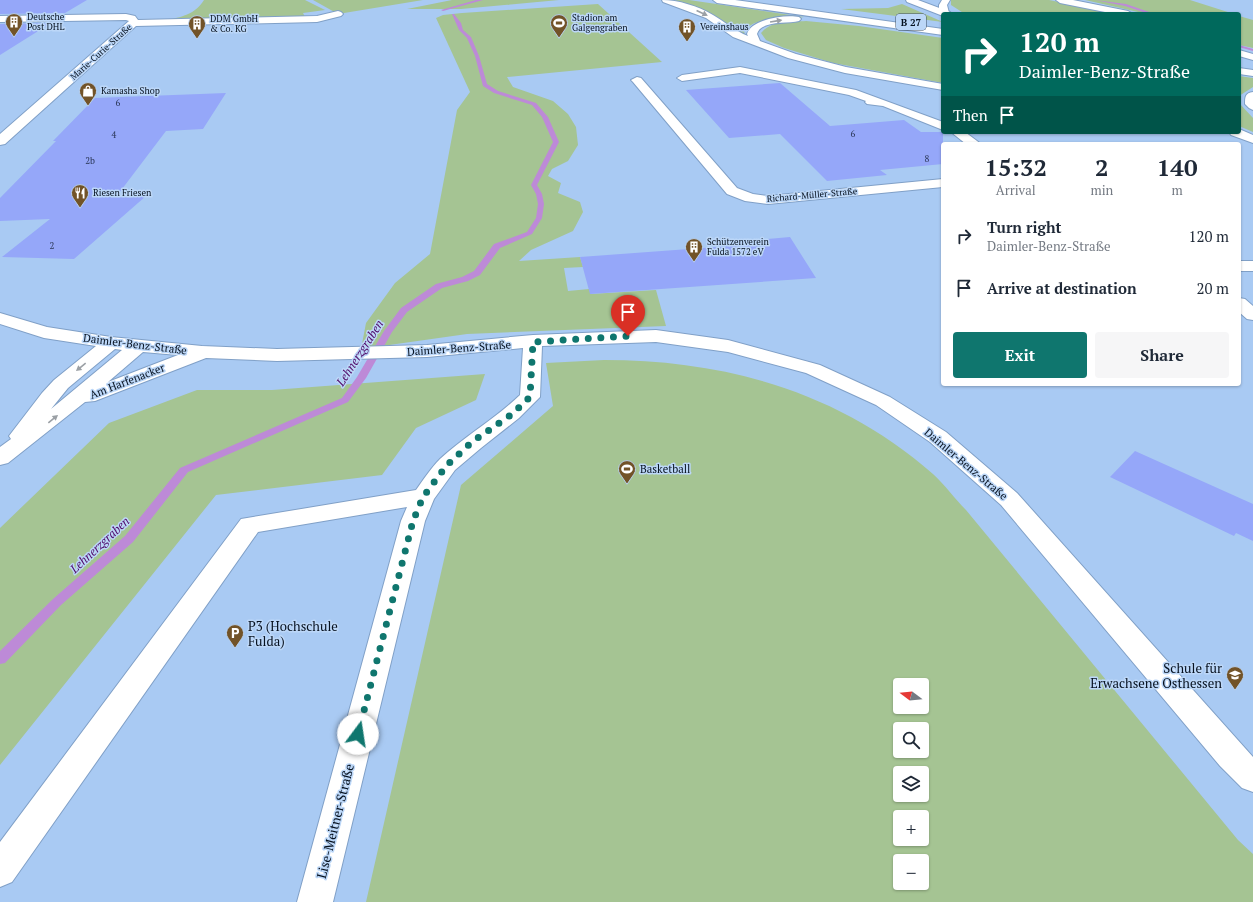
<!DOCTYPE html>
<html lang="en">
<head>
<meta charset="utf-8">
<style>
  :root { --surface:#fff; --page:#f6f6f7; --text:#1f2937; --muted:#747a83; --accent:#0f766e }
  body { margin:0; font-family:"PT Serif",serif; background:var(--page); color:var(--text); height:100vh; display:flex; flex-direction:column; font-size:15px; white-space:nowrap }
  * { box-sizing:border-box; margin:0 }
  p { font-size:13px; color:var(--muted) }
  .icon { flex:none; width:22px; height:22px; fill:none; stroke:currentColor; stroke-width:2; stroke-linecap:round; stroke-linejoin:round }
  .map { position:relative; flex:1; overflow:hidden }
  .sheet { position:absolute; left:941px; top:142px; width:300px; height:244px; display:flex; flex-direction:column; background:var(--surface); border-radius:4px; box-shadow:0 1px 3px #0004 }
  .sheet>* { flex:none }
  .hud { position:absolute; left:941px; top:12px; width:300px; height:122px; border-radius:4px; box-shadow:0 1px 3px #0004; background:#00695c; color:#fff; overflow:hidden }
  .needle { width:26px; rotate:286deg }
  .tools { position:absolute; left:893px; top:678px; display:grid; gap:8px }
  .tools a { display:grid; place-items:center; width:36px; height:36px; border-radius:4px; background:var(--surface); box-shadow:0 1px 3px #0004; font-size:20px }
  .pin { position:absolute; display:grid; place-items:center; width:34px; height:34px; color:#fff; margin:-41px -17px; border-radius:50% 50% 50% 0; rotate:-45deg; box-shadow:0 0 4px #0007 }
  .pin .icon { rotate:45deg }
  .me { position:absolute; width:44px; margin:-22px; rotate:14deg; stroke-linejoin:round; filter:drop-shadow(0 0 3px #0008) }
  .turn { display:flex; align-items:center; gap:14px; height:84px; padding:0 12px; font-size:18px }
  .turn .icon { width:52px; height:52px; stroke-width:2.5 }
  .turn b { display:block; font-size:28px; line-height:34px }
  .then { display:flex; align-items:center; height:38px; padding:0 12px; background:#0003; gap:8px; font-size:15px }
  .eta { display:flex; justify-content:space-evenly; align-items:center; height:68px; text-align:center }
  .eta b { font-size:24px; font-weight:700; line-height:28px }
  .cta { display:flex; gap:8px; margin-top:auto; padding:8px 12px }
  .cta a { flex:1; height:46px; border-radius:4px; background:var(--accent); color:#fff; font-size:16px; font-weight:700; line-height:46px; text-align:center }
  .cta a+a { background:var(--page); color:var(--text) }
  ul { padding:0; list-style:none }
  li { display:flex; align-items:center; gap:12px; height:52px; padding:0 12px }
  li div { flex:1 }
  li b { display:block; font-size:15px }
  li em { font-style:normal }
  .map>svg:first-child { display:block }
  .green { fill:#a5c493; fill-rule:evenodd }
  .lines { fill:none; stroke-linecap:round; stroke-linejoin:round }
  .stream { fill:#bd8ad7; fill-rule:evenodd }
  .building { fill:#95a7f9 }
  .minor-casing { stroke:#80a0c7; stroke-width:2 }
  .major-casing { stroke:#80a0c7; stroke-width:2 }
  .highway-casing { stroke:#80a0c7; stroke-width:2 }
  .minor { fill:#fff; fill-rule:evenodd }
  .major { fill:#fff; fill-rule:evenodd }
  .highway { fill:#fff; fill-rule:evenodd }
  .oneway { fill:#9ba0a5 }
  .route { stroke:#0f766e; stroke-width:7; stroke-dasharray:0 12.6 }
  .labels { text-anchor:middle; stroke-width:3; stroke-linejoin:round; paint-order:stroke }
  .far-poi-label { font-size:9px; fill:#06111f; stroke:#bcd7f8; text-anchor:start }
  .far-street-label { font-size:9px; fill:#06111f; stroke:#bcd7f8 }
  .number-label { font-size:9px; fill:#2a3656 }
  .shield { fill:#bcd7f8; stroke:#3d4c60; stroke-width:1 }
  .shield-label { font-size:10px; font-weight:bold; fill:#06111f }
  .street-label { font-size:11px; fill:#06111f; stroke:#bcd7f8 }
  .poi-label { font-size:11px; fill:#06111f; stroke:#bcd7f8; text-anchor:start }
  .water-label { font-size:12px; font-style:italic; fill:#4e0767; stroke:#bcd7f8 }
  .near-poi-label { font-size:13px; fill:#06111f; stroke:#bcd7f8; text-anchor:start }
  .near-street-label { font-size:13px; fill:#06111f; stroke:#bcd7f8 }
</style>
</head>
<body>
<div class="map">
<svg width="1253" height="902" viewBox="0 0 1253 902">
  <rect width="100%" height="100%" fill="#a9caf3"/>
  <path class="green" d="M 204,0 L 305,0 L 325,10 L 303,13 L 305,17 L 169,20 C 184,16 195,14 204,0 Z
    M 313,0 L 423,0 L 338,14 Z
    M 452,0 L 559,0 L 461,9 L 407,9 Z
    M 674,0 L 689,0 L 804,17 C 785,21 759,14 744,31 L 745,35 L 701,9 Z
    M 951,0 L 1049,0 L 1118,14 L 965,14 L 951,5 Z
    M 1085,0 L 1190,0 L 1234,14 L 1147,14 Z
    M 598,4 L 662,62 L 507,77 L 513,87 L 553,101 L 568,114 L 576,127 L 578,145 L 568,161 L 552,169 L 548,176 L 561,183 L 558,193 L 580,202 L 583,212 L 573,231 L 531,250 L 519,261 L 580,257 L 583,267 L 564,268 L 568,291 L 589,289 L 591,294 L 656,290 L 666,326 L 467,334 L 361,349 L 366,323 L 395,283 L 430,254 L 457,110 L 470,92 L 436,18 L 443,15 L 462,13 Z
    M 902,4 L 943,22 L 841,9 L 888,8 Z
    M 1239,16 L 1253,20 L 1253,48 L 1239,45 Z
    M 806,21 L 859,26 L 943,38 L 943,83 L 833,63 L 784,48 L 766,40 L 761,33 C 772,20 791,22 806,21 Z
    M 1239,76 L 1253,78 L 1253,87 L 1239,96 Z
    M 1239,101 L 1240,104 L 1253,118 L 1253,132 L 1239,126 Z
    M 604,360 C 726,360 840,392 933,474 C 945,485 955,499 966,510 L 1238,840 L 1253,854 L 1253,902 L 366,902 L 461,485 L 553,406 L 546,363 ZM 900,685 L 922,685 L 922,707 L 900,707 ZM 900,729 L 922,729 L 922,751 L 900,751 ZM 900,773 L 922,773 L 922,795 L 900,795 ZM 900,817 L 922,817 L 922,839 L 900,839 ZM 900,861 L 922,861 L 922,883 L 900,883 Z
    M 485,374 L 476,400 L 416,428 L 382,475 L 216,495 L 0,765 L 0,528 L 109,423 L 197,390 L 272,390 Z"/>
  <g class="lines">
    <path class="stream" d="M 476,0 L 483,0 L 443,11 L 441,10 Z
      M 1095,0 L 1126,4 L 1155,14 L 1149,14 L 1125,6 Z
      M 452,14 L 454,14 L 461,23 L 463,30 L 471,37 L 479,56 L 487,84 L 498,91 L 536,103 L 548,117 L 559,142 L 537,185 L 542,194 L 544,204 L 542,218 L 532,234 L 500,248 L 480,275 L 468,281 L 442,288 L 407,312 L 392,332 L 366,378 L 348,402 L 188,472 L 133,542 L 61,605 L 5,663 L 0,664 L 0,651 L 53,599 L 125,536 L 180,468 L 342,398 L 357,377 L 384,331 L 401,308 L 436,284 L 462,277 L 474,271 L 494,244 L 527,232 L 536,218 L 538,204 L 536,194 L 531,185 L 553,142 L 542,117 L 532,105 L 494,93 L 483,86 L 475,56 L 467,38 L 459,30 Z
      M 1239,45 L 1253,49 L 1253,51 L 1239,47 Z"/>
  </g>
  <path class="building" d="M 0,0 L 87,0 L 65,13 L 0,14 Z
    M 0,23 L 0,24 L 51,23 L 0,55 Z
    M 780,83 L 830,126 L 904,120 L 921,132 L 943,132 L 943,164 L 880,170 L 887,175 L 827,181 L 780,134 L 729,138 L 686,90 Z
    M 226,93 L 203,129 L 166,131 L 116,197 L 146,196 L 74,259 L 2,257 L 50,219 L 0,221 L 0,198 L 56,141 L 53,141 L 95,98 Z
    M 790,237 L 816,278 L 590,294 L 580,257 L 757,244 L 755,240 Z
    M 1135,451 L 1253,504 L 1253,541 L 1236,533 L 1234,536 L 1110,477 Z"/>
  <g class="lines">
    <g class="minor-casing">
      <path id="minor" d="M 338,11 L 341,12 L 343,14 L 341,16 L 317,22 L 136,26 L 5,144 L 0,145 L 0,134 L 129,21 L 126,20 L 0,22 L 0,16 L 126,14 L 135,16 L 138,20 L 317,16 Z
        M 740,67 L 856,90 L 943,122 L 943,130 L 883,106 L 867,104 L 865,102 L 866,101 L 849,95 L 740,73 L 682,81 L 677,78 L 682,75 Z
        M 637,77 L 641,78 L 737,188 L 753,194 L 768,196 L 943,179 L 943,187 L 768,204 L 745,201 L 727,194 L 633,82 L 631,80 Z
        M 951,132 L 965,132 L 981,144 L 966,144 Z
        M 1239,261 L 1253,261 L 1253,271 L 1239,271 Z
        M 1239,298 L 1245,299 L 1253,306 L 1253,320 L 1247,319 L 1239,312 Z
        M 0,313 L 47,327 L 111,337 L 202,346 L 277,349 L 427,345 L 533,335 L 656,330 L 728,340 L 820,365 L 890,397 L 946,432 L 1017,493 L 1253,757 L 1253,792 L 1242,788 L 1220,766 L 1001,505 L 930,442 L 876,405 L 806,373 L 728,352 L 656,342 L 542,346 L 540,397 L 519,418 L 481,448 L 455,470 L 434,499 L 425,521 L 333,902 L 297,902 L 401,521 L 407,507 L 258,532 L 12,882 L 0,887 L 0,842 L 241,519 L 416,490 C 423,480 431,468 440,459 C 465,436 495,419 520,395 L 523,348 L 427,357 L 277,361 L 206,358 L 95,401 L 85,402 L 8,463 L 0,465 L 0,447 L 11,439 L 9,436 L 42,393 L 54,380 L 96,346 L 44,338 L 0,324 ZM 115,349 L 122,350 L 51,409 L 68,388 ZM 143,352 L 178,355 L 108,382 Z"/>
    </g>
    <g class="major-casing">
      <path id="major" d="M 906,0 L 918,0 L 950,12 L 952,14 L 943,14 L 943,16 L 907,2 Z
        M 1239,129 L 1253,135 L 1253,143 L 1231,135 L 1229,132 L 1239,132 Z"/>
    </g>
    <g class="highway-casing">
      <path id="highway" d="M 662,0 C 678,0 698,6 713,15 C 725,22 735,31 748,36 L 747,34 C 751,19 786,14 799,17 L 801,19 L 799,21 C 788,24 761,20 757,34 L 760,41 L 796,54 L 846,67 L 943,84 L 943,90 L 845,73 L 788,58 L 733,37 L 706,18 L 663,2 Z
        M 713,0 L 735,0 L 943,29 L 943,35 L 717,3 Z
        M 942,0 L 950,0 L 947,5 L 949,13 L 943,14 L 943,15 L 939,13 L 939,5 Z
        M 1056,0 L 1073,0 L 1128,11 L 1133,14 L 1115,14 L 1060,3 Z
        M 1239,50 L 1253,54 L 1253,60 L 1239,56 Z
        M 1239,68 L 1253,70 L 1253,76 L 1239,74 Z
        M 1253,92 L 1253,110 L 1249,108 L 1245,104 C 1245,97 1245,93 1253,92 Z"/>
    </g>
    <use href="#minor" class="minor"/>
    <use href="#major" class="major"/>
    <use href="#highway" class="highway"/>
  </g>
  <defs><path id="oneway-solid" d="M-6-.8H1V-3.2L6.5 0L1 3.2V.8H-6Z"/></defs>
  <g class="oneway">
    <use href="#oneway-solid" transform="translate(702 13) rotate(25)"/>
    <use href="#oneway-solid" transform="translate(776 21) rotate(-9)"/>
    <use href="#oneway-solid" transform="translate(81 367) rotate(141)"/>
    <use href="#oneway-solid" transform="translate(53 419) rotate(-39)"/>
  </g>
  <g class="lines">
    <path class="route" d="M 358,734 L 413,521 L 423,497 L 447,465 L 472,442 L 512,414 L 530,397 L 533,342 L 628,336"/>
  </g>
  <defs>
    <g id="building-pin" transform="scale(0.9)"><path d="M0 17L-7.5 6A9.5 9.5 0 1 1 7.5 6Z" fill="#725328" stroke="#bcd7f8"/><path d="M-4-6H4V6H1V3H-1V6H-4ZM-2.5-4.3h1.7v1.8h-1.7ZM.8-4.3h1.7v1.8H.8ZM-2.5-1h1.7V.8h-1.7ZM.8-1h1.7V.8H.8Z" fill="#fff"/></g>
    <g id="stadium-pin" transform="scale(0.9)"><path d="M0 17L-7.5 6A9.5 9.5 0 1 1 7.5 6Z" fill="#725328" stroke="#bcd7f8"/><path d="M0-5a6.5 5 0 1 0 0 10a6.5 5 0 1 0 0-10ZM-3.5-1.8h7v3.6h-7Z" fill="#fff"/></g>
    <g id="shop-pin" transform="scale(0.9)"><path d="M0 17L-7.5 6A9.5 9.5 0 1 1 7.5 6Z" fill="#725328" stroke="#bcd7f8"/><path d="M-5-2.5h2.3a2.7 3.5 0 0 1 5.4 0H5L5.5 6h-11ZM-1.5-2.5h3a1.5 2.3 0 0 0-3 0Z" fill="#fff"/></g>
    <g id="restaurant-pin" transform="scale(0.9)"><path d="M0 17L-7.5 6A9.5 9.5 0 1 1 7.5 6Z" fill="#725328" stroke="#bcd7f8"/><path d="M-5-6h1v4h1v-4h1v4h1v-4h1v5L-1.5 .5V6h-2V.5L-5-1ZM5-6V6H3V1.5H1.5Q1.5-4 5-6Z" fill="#fff"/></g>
    <g id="parking-pin" transform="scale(0.9)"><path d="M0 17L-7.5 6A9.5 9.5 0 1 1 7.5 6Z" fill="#725328" stroke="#bcd7f8"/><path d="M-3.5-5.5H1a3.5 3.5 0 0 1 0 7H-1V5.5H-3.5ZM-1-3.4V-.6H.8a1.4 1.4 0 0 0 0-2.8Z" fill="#fff"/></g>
    <g id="university-pin" transform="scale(0.9)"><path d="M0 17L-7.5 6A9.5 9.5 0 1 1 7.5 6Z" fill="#725328" stroke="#bcd7f8"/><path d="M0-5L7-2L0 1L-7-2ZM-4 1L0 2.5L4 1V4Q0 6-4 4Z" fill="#fff"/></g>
  </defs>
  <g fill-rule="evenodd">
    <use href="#building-pin" x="14" y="22"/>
    <use href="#stadium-pin" x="559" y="23"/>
    <use href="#building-pin" x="197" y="24"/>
    <use href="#building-pin" x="687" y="27"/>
    <use href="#shop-pin" x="88" y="91"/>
    <use href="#restaurant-pin" x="80" y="193"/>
    <use href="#building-pin" x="694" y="247"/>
    <use href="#stadium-pin" x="627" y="469"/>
    <use href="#parking-pin" x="235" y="633"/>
    <use href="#university-pin" x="1235" y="675"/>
  </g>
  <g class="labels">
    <g class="far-poi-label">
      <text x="27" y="20">Deutsche<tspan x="27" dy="10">Post DHL</tspan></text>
      <text x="572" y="21">Stadion am<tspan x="572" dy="10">Galgengraben</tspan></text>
      <text x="210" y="22">DDM GmbH<tspan x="210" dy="10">&amp; Co. KG</tspan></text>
      <text x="700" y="30">Vereinshaus</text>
      <text x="101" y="94">Kamasha Shop</text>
      <text x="93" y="196">Riesen Friesen</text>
      <text x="707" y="245">Schützenverein<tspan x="707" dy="10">Fulda 1572 eV</tspan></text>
    </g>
    <g class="far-street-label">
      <text transform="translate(101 52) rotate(-42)" y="3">Marie-Curie-Straße</text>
      <text transform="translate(812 195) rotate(-5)" y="3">Richard-Müller-Straße</text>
    </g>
    <g class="number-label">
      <text x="118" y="106">6</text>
      <text x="853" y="137">6</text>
      <text x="114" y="138">4</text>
      <text x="927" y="162">8</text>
      <text x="90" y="164">2b</text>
      <text x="52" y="249">2</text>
    </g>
    <rect class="shield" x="896" y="14" width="30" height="16" rx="3"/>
    <g class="shield-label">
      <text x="911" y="26">B 27</text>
    </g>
    <g class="street-label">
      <text transform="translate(135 344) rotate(7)" y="4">Daimler-Benz-Straße</text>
      <text transform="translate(459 348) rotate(-4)" y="4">Daimler-Benz-Straße</text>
      <text transform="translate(127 381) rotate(-21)" y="4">Am Harfenacker</text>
      <text transform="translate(966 464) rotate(40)" y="4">Daimler-Benz-Straße</text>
    </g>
    <g class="poi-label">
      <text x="640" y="473">Basketball</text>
    </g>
    <g class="water-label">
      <text transform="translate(360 353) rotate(-57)" y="4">Lehnerzgraben</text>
      <text transform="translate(100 545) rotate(-43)" y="4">Lehnerzgraben</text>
    </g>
    <g class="near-poi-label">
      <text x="248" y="631">P3 (Hochschule<tspan x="248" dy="15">Fulda)</tspan></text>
      <text x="1222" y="673" text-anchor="end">Schule für<tspan x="1222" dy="15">Erwachsene Osthessen</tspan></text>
    </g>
    <g class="near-street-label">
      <text transform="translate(335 821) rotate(-76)" y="5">Lise-Meitner-Straße</text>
    </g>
  </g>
</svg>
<div class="tools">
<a><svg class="needle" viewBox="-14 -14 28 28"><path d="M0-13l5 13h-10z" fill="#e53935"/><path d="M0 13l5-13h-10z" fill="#747a83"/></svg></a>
<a><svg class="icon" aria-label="search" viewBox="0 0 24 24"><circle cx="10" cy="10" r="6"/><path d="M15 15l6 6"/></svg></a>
<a><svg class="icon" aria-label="layers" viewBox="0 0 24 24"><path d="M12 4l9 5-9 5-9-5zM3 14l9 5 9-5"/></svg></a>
<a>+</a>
<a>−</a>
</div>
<div class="pin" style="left:628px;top:336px;background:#d93025"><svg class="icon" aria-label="arrive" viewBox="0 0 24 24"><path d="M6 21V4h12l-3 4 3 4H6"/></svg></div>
<svg class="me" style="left:358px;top:734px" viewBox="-20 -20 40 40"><circle r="19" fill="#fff"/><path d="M0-13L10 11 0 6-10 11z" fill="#0f766e"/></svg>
<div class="hud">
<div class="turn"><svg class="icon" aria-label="right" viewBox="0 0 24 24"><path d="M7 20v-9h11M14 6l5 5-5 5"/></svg><div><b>120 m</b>Daimler-Benz-Straße</div></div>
<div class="then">Then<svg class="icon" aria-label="arrive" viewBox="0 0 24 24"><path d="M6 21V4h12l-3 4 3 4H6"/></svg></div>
</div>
<section class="sheet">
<div class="eta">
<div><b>15:32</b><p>Arrival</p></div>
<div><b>2</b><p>min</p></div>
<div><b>140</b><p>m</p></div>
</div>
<ul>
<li><svg class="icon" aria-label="right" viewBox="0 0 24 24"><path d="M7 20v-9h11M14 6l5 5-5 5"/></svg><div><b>Turn right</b><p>Daimler-Benz-Straße</p></div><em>120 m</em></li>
<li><svg class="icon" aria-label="arrive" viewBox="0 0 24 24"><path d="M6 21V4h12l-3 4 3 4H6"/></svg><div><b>Arrive at destination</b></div><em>20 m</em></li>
</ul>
<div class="cta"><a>Exit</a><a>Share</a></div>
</section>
</div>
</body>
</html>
